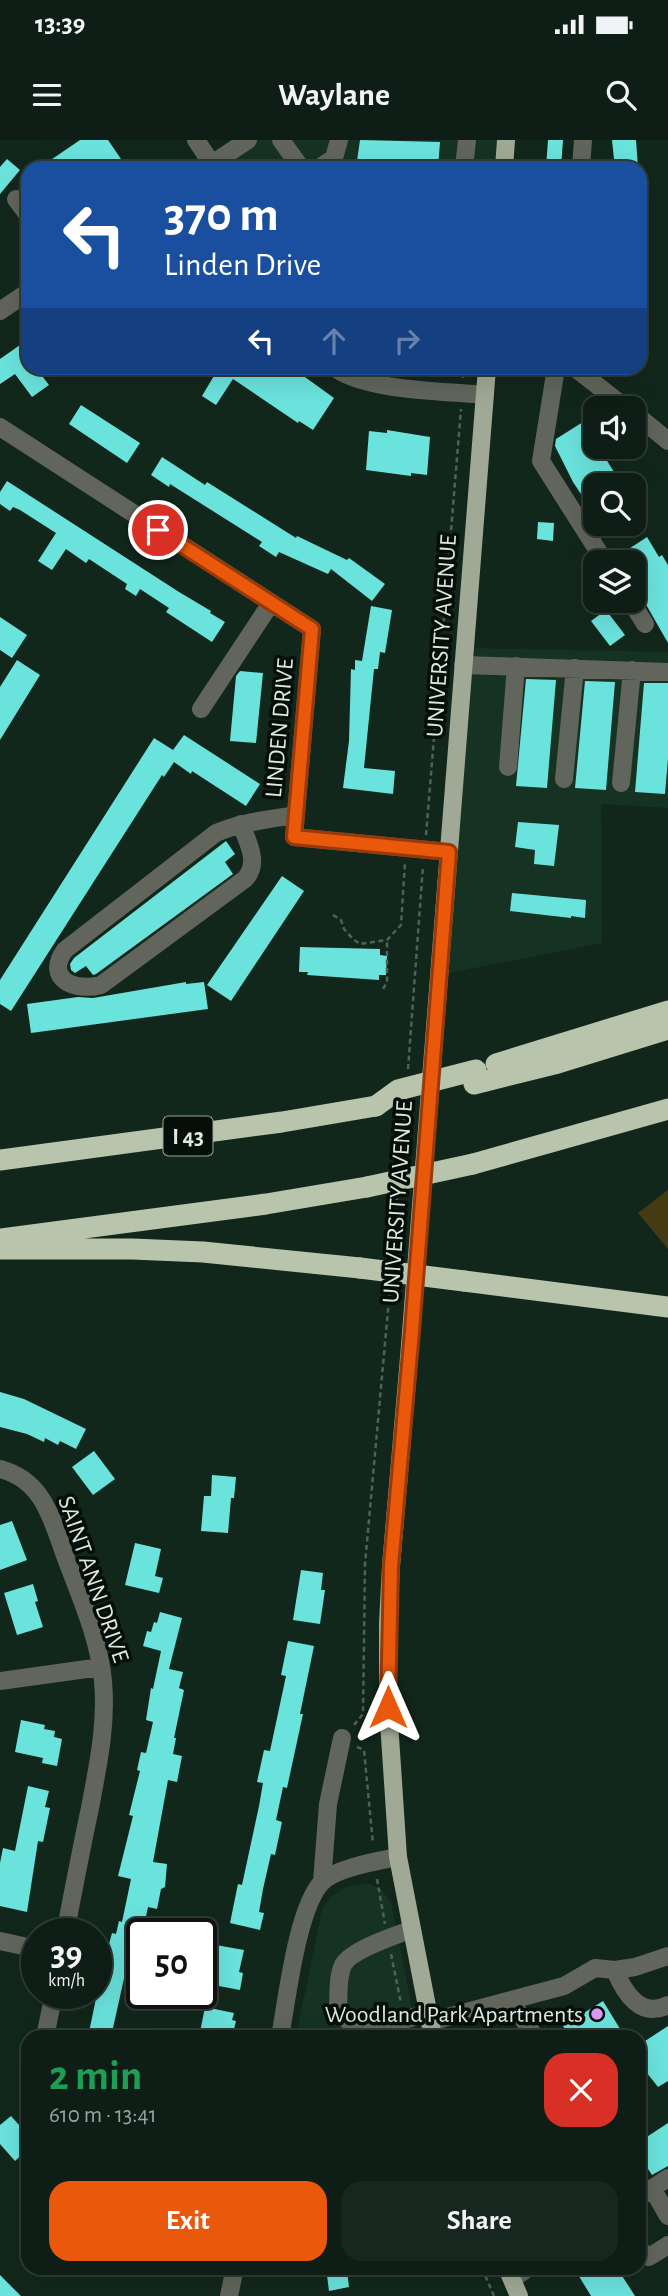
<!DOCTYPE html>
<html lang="en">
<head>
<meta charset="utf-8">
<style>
  :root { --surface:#0e1d15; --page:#17261e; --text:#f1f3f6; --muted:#9ba2a0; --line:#2e3b34; --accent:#ea580c }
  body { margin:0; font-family:"Alegreya Sans",sans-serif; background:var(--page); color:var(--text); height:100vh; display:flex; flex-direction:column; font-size:26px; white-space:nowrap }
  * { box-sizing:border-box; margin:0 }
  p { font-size:23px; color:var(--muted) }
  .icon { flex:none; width:38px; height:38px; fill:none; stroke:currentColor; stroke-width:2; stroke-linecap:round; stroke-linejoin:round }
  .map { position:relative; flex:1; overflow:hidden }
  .drawer { position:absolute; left:21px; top:1890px; width:625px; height:245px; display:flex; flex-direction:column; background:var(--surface); border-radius:21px; box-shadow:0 7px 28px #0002,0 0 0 2px var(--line) }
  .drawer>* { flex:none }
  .hud { position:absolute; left:21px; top:21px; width:626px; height:214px; border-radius:21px; box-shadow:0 7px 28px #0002,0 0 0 2px var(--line); background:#1a4fa0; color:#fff; overflow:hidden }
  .tools { position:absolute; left:583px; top:256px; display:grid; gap:14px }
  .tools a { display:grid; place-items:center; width:63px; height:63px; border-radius:14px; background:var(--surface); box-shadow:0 7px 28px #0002,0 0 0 2px var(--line); font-size:35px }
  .speed { position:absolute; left:21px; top:1778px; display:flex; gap:14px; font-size:35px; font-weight:700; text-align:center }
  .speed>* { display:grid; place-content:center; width:91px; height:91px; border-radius:50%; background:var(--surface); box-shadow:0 7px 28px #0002,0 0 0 2px var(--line); line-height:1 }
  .speed small { font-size:18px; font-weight:400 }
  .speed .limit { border:4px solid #111; border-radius:10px; background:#fff; color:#111 }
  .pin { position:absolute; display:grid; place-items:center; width:60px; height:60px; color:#fff; margin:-30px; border:4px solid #fff; border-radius:50%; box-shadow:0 2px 7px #0007 }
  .me { position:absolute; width:77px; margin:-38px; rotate:0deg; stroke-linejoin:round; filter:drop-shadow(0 0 5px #0008) }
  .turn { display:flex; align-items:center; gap:24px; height:147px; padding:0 28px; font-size:32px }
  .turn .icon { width:91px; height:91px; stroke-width:2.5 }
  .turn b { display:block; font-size:49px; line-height:60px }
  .lanes { display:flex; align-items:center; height:66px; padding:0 28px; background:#0003; justify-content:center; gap:35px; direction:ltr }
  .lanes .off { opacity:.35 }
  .round { display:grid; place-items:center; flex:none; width:74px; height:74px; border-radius:21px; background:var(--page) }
  .head { display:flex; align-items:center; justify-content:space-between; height:119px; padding:0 28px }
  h1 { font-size:42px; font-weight:700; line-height:52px; color:#1e9e55 }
  .primary-button { display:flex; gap:14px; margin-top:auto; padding:14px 28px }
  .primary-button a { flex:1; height:80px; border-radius:21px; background:var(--accent); color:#fff; font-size:28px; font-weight:700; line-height:80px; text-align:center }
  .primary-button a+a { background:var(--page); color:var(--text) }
  .status { display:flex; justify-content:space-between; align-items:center; height:49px; padding:0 35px; background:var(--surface); direction:ltr }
  .status svg { height:19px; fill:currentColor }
  header { display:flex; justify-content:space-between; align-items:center; height:91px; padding:0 28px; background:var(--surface); font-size:32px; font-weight:700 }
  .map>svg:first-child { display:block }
  .built { fill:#153223 }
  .green { fill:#453b13 }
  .building { fill:#6be3dd }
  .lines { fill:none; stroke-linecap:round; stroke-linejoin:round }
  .path { stroke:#4f6258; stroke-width:2.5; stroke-dasharray:5 3.5; stroke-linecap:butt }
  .minor { stroke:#61655c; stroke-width:18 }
  .major { stroke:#a0a995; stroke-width:18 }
  .highway { stroke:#b9c4ac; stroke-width:21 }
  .highway-bridge { stroke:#b9c4ac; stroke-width:21 }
  .route-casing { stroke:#983908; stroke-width:18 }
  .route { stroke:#ea580c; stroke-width:12 }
  .poi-dot { fill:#dc99f4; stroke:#050e09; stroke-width:2.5 }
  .labels { text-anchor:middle; stroke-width:7; stroke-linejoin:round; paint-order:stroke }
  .shield { fill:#050e09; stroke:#9ca7a0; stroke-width:2 }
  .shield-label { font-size:23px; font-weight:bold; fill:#dce9e1 }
  .street-label { font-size:24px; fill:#dce9e1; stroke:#050e09 }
  .poi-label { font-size:24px; fill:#dce9e1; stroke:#050e09; text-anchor:end }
</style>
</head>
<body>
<div class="status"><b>13:39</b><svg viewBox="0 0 49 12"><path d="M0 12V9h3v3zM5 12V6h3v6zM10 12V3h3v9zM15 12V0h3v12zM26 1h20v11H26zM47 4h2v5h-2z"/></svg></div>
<header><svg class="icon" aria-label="menu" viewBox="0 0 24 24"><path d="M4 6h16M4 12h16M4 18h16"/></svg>Waylane<svg class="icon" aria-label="search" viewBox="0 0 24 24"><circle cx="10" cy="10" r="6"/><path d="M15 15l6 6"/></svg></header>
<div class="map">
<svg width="668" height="2156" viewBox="0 0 668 2156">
  <rect width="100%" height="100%" fill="#12271c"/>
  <path class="built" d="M 248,0 L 506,0 L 504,28 L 215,28 Z
    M 465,508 L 668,512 L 668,668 L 601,664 L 602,803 L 439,835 Z
    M 368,1743 L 382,1750 L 391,1763 L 418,1897 L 296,1897 L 322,1769 L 330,1757 L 346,1747 Z"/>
  <path class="green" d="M 668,1050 L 668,1109 L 638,1073 Z"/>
  <path class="building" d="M 80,0 L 108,0 L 121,19 L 109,28 L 39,28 Z
    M 360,0 L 440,2 L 438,28 L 356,28 Z
    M 548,0 L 563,0 L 561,28 L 546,28 Z
    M 612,0 L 636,0 L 638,28 L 615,28 Z
    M 7,19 L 20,30 L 0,54 L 0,27 Z
    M 20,205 L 28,216 L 28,228 L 36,228 L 49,245 L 32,257 L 15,234 L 0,244 L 0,219 Z
    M 215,228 L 287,228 L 297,234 L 298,232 L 334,258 L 313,290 L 299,281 L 298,283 L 233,239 L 216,265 L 202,256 L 218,229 Z
    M 81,265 L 140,303 L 127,323 L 69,284 Z
    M 583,282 L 595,302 L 595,306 L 598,306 L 622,345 L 595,345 L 595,375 L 573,342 L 555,306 L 556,299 Z
    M 387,290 L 430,297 L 427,335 L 411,333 L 411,336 L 366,330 L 369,291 L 387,293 Z
    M 162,317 L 205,345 L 207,342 L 296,398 L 297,396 L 347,420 L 349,418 L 385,444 L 372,461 L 331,429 L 328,434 L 279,412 L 276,417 L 259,406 L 262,402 L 170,344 L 169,347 L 151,335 Z
    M 7,341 L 179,452 L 211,471 L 210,473 L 225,482 L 212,502 L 166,472 L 169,468 L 140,449 L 136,456 L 125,449 L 127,444 L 89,419 L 86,423 L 66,409 L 52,430 L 38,421 L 56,393 L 20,370 L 13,367 L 10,371 L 0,364 L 0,352 Z
    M 538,382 L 554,383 L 553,401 L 537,399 Z
    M 647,397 L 659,417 L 662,415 L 668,425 L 668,503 L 640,454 L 634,449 L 634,422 L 616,422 L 615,418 Z
    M 371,466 L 392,470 L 385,513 L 380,512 L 378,529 L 374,529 L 364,628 L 395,631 L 393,654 L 343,648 L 349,601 L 351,529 L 355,530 L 355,520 L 362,521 Z
    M 606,470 L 625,495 L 610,506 L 591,481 Z
    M 0,477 L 27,495 L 12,518 L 0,510 Z
    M 17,520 L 40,535 L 0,600 L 0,547 Z
    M 240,531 L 263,533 L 256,603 L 230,601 L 236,536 Z
    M 526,539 L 556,540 L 547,648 L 516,646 Z
    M 585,541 L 615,542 L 606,650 L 575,648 Z
    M 644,543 L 668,543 L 668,619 L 665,654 L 635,652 Z
    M 184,595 L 260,644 L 246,666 L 192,631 L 191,634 L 174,622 L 164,637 L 162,635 L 11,871 L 0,864 L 0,840 L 154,598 L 173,610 Z
    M 518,682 L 559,685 L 554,726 L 534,724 L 535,710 L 515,707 Z
    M 226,701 L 235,714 L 225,722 L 233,734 L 96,834 L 93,835 L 86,826 L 75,833 L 71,830 L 70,824 L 74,818 Z
    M 282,736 L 304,751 L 231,861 L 207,845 Z
    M 512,753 L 586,760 L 585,778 L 571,776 L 571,778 L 510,771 Z
    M 300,807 L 380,809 L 380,815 L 387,816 L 386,835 L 379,835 L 379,840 L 307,835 L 308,832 L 299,832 Z
    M 186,842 L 186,844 L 204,842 L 208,869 L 31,893 L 27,864 L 78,857 L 93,858 Z
    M 0,1252 L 24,1259 L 86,1289 L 76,1309 L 60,1301 L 58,1305 L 45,1298 L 44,1302 L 27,1294 L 0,1287 Z
    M 94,1311 L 115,1339 L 93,1355 L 72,1327 Z
    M 212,1335 L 236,1337 L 234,1358 L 231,1358 L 228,1393 L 201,1391 L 204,1356 L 211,1356 Z
    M 12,1381 L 27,1420 L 0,1430 L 0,1385 Z
    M 135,1403 L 161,1409 L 155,1436 L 163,1438 L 159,1453 L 125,1445 Z
    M 301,1430 L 323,1433 L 321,1450 L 325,1450 L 320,1484 L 293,1480 Z
    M 33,1444 L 38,1461 L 35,1462 L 43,1487 L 17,1495 L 4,1453 Z
    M 160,1472 L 182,1478 L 169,1529 L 183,1532 L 179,1548 L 184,1550 L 174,1598 L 176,1598 L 173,1614 L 182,1616 L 177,1642 L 168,1640 L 153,1722 L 167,1724 L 165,1747 L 161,1749 L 157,1769 L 148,1767 L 135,1827 L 127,1825 L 111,1897 L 89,1892 L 104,1820 L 100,1819 L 103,1803 L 109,1804 L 112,1793 L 116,1794 L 119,1781 L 122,1782 L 131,1739 L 118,1736 L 133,1676 L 129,1675 L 140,1631 L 137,1630 L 141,1612 L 146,1613 L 153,1582 L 146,1580 L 151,1548 L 153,1549 L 161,1511 L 143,1506 L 147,1491 L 151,1492 L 154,1482 L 157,1483 Z
    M 288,1501 L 314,1506 L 300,1574 L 303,1574 L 287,1648 L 283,1647 L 276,1680 L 282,1682 L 275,1715 L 271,1714 L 263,1749 L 259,1772 L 264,1773 L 260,1790 L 230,1783 L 238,1744 L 242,1745 L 259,1666 L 263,1643 L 257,1642 L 264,1610 L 270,1611 L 286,1536 L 281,1535 Z
    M 21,1580 L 45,1585 L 44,1589 L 55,1591 L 54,1597 L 62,1599 L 57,1626 L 42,1623 L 43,1618 L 15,1612 Z
    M 28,1646 L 49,1651 L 45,1667 L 50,1668 L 43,1702 L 38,1701 L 27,1772 L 0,1766 L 0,1723 L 3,1708 L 15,1711 Z
    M 216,1805 L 244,1810 L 239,1832 L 243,1833 L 240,1850 L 208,1844 Z
    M 603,1861 L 625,1897 L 570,1897 L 563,1886 Z
    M 205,1867 L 234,1873 L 232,1880 L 236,1881 L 232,1897 L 199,1897 Z
    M 668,1886 L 668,1941 L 658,1947 L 639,1923 L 639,1905 Z
    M 11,1976 L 28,1995 L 28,2009 L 15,2021 L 0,2004 L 0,1985 Z
    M 668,1983 L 668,2026 L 652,2035 L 639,2015 L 639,2002 Z
    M 574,2128 L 617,2128 L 635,2156 L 591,2156 Z
    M 347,2131 L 349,2147 L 329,2151 L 327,2135 Z
    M 0,2135 L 21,2156 L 0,2156 Z"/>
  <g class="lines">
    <path class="path" d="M 463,238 L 464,228
      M 426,695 L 461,269
      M 333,775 L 341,780 L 344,789 L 353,799 L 360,804 L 387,800 L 401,785 L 405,723
      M 383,849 L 387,842 L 387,800
      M 408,929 L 423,726
      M 400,1023 L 405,967
      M 393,1114 L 397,1058
      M 354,1585 L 363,1574 L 365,1424 L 390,1148
      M 357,1607 L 364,1610 L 373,1704
      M 377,1739 L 385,1784
      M 391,1814 L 401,1863
      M 482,2128 L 494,2156"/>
    <path class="minor" d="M 196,0 L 212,24
      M 281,0 L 301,28
      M 206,28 L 248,0
      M 319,28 L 334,18 L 339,0
      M 464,28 L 467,0
      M 581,28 L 583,0
      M 16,59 L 28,75
      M 0,171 L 28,152
      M 335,228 C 366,251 445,251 485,255
      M 556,228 L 541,321 L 605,422
      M 575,228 L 626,268
      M 634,273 L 668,301
      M 0,287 L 312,489 L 294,697 L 449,712
      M 630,460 L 645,484
      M 463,525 L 668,532
      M 201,569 L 271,463
      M 508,627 L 516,526
      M 564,639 L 575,528
      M 621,643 L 632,530
      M 241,684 C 248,703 260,723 245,739 L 101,845 C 75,852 44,839 65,810 L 216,693 C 242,682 269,679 296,675
      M 0,1329 C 42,1340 51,1376 64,1413 C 79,1454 99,1497 103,1541 C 107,1584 98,1625 90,1668 C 81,1710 73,1752 65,1794
      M 0,1541 L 101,1527
      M 322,1742 L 328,1664 L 342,1598
      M 410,1790 C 394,1796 351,1810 343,1825 C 337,1838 339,1855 338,1869 L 349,1882 L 404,1880 L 427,1873
      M 0,1801 L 37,1809
      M 615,1830 C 624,1853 641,1879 668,1865
      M 511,1861 L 535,1897
      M 429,1882 L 564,1846 L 595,1828 L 615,1830 L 635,1827 L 668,1816
      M 45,1897 L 54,1853
      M 280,1897 C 287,1860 297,1768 322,1742 C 336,1728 378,1721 398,1717
      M 652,2048 L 668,2076
      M 639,2057 L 668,2038
      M 639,2107 L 645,2116 L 649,2117 L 668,2105
      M 512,2139 L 528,2128
      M 229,2156 L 235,2128"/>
    <path class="major" d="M 504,28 L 506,0
      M 433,1897 L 398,1717 L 388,1567 L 388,1483 L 391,1426 L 409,1218 L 487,228
      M 507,2128 L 519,2156"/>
    <path class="highway" d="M 496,924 L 668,871
      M 474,944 L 558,923 L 668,889
      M 0,1020 L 282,982 L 376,966
      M 473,1024 L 668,969
      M 0,1099 L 266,1064 L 367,1047
      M 0,1109 L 132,1109 L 203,1112 L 360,1128
      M 464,1141 L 668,1167"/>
    <path class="highway-bridge" d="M 376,966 L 398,950 L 476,930
      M 367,1047 L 473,1024
      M 360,1128 L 464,1141"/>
  </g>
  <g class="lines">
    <g class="route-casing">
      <path id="route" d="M 158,390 L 312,489 L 294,697 L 449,712 L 412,1191 L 391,1426 L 388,1567"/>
    </g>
    <use href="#route" class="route"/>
  </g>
  <circle class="poi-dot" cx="597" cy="1874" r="7"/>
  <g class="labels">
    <rect class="shield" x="163.5" y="976.5" width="49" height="39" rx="5"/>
    <g class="shield-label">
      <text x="188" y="1004">I 43</text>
    </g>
    <g class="street-label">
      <text transform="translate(441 496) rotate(-86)" y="8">UNIVERSITY AVENUE</text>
      <text transform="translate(279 588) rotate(-85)" y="8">LINDEN DRIVE</text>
      <text transform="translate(397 1062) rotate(-86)" y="8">UNIVERSITY AVENUE</text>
      <text transform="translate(94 1439) rotate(71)" y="8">SAINT ANN DRIVE</text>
    </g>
    <g class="poi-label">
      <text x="583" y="1882">Woodland Park Apartments</text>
    </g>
  </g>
</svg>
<div class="tools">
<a><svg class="icon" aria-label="sound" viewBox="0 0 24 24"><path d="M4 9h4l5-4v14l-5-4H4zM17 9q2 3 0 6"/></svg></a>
<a><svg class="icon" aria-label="search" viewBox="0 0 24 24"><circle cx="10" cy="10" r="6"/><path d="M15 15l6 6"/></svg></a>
<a><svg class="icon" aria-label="layers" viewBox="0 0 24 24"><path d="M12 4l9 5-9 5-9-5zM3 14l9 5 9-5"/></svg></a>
</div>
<div class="speed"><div>39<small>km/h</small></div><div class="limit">50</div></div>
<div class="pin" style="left:158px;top:390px;background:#d93025"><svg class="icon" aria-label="arrive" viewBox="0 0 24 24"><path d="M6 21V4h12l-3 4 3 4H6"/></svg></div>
<svg class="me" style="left:388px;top:1567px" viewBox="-20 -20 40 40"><path d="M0-17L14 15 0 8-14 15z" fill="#ea580c" stroke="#fff" stroke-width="4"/></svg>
<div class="hud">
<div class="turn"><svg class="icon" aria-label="left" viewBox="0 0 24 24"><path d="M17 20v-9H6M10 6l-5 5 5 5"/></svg><div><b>370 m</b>Linden Drive</div></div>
<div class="lanes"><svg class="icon" aria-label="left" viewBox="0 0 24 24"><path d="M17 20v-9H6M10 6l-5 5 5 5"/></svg><svg class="icon off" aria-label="ahead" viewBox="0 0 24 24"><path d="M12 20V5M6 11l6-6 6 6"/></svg><svg class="icon off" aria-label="right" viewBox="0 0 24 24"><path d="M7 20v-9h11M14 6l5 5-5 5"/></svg></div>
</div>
<section class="drawer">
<div class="head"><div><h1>2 min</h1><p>610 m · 13:41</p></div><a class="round" style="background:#d93025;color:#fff"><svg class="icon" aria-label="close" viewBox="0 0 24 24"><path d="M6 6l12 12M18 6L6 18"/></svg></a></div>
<div class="primary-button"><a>Exit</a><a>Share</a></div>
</section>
</div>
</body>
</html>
